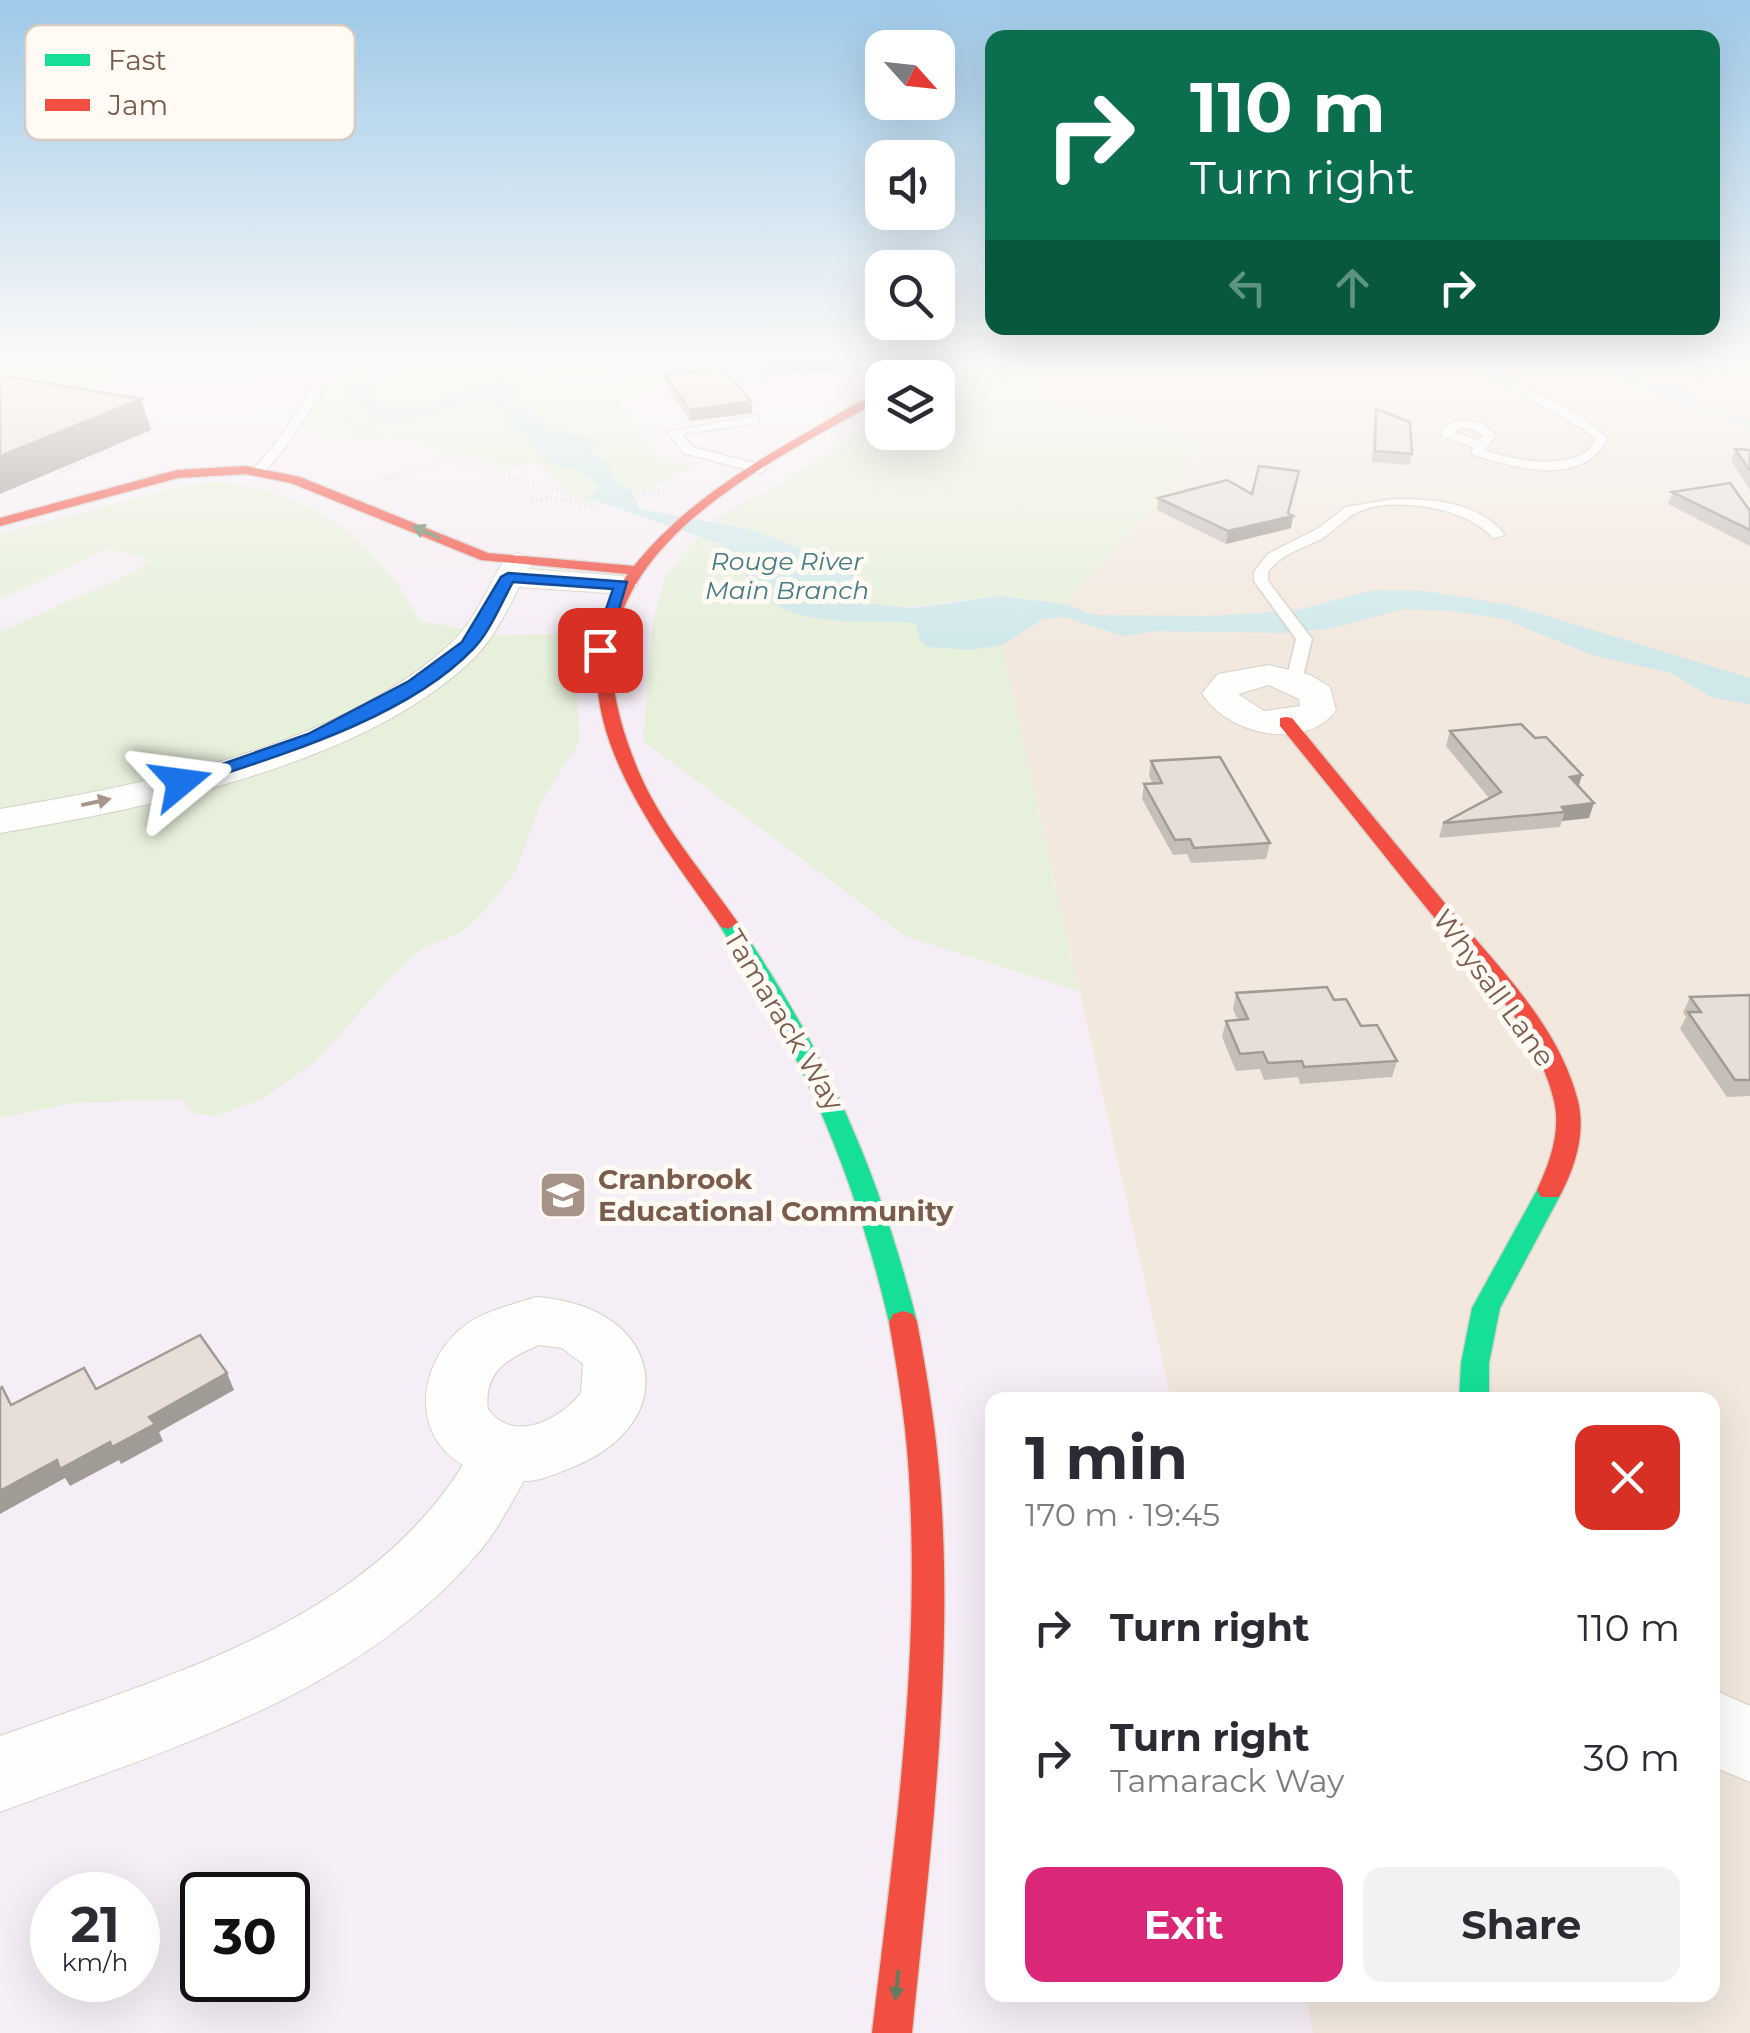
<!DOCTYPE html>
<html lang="en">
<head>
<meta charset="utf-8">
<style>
  :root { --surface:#fff; --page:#f2f2f3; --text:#2b2b33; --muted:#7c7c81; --accent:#db2777 }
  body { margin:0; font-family:Montserrat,sans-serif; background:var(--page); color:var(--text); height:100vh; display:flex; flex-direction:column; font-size:38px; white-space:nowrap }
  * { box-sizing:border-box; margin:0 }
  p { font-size:32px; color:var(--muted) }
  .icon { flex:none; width:55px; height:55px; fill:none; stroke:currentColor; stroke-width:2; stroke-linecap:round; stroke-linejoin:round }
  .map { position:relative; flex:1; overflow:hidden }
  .drawer { position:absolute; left:985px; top:1392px; width:735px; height:610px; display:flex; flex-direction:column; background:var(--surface); border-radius:20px; box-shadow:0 10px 40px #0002 }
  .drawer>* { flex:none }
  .banner { position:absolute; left:985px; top:30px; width:735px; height:305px; border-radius:20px; box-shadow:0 10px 40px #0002; background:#0b6e4f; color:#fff; overflow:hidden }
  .needle { width:65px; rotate:117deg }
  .tools { position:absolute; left:865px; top:30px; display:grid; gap:20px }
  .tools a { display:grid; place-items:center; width:90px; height:90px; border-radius:20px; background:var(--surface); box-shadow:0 10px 40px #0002; font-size:50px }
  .speed { position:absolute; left:30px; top:1872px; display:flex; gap:20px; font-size:50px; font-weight:700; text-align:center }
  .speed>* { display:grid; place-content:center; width:130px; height:130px; border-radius:50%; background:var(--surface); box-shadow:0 10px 40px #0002; line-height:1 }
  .speed small { font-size:25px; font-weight:400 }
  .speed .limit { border:5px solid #111; border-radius:15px; background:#fff; color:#111 }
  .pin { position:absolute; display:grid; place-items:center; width:85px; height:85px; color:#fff; margin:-42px; border-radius:20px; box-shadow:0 5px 15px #0006 }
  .me { position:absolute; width:110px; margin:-55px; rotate:74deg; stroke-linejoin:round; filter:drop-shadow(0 0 8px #0008) }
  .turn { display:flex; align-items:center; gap:35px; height:210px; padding:0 40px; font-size:45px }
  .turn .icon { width:130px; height:130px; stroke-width:2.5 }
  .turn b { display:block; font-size:70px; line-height:85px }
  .lanes { display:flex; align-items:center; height:95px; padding:0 40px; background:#0003; justify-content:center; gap:50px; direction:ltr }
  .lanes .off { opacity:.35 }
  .round { display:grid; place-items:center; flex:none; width:105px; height:105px; border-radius:20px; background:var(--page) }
  .headline { display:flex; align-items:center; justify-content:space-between; height:170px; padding:0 40px }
  h1 { font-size:60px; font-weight:700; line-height:75px }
  .action { display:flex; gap:20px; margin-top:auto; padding:20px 40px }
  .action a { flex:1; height:115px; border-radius:20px; background:var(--accent); color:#fff; font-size:40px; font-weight:700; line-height:115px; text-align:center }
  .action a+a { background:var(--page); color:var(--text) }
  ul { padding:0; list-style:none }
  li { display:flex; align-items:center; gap:30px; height:130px; padding:0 40px }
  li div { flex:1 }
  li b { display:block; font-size:38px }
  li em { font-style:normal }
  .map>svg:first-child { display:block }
  .residential { fill:#f2e8de }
  .education { fill:#f6eef6; fill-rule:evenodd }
  .green { fill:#e7f0db }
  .water { fill:#d0e8ea }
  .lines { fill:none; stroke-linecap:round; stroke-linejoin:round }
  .lane-casing { stroke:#d7d1cb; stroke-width:3 }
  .street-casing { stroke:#d7d1cb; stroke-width:2 }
  .fast-casing { stroke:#d9d2cb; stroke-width:3 }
  .jam-casing { stroke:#d9d2cb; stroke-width:3 }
  .path { stroke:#dcd5d0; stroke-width:4; stroke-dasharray:1 4; stroke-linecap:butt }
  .lane { fill:#fefefd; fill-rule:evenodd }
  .street { fill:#fefefd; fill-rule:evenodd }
  .fast { fill:#16e098; fill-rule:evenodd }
  .jam { fill:#f24e42; fill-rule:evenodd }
  .wall { fill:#c6bfb9 }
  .shaded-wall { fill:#a19b96 }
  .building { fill:#e6ded7; stroke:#a19b96; stroke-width:2.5 }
  .oneway { fill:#617d60 }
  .oneway2 { fill:#a8958b }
  .route { fill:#1a73e8; stroke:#114b97; stroke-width:2.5 }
  .labels { text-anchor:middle; stroke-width:10; stroke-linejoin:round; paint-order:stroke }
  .far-water-label { font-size:25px; font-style:italic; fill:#437c86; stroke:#fffaf3 }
  .street-label { font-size:28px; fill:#7a5c4d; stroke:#fffaf3 }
  .poi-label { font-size:28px; font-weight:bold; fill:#7a5c4d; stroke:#fffaf3; text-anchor:start }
  .key { fill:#fffaf3; stroke:#d7cbc1; stroke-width:2.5 }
  .key-label { font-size:28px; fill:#7a5c4d }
</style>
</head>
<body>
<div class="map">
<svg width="1750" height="2033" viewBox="0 0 1750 2033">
  <rect width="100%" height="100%" fill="#f9f5f0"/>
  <path class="residential" d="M 985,362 L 1750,362 L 1750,2033 L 1313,2033 L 1305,1995 L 1712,1995 L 1712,1400 L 1171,1400 L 1002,645 Z"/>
  <path class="education" d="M 0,362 L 985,362 L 938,398 L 938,378 L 882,378 L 882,432 L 1187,439 L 1002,645 L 1171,1400 L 992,1400 L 992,1995 L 1305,1995 L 1313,2033 L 0,2033 ZM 52,1895 L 138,1895 L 138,1980 L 52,1980 ZM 202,1895 L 288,1895 L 288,1980 L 202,1980 Z"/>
  <path class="green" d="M 0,362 L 127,362 C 94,398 45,398 0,398 Z
    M 364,362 L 522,362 C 528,373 536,375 548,380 C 596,401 619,377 666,373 L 673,376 L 619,404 L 667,463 L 700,461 L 649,491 L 582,503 L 538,462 L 501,471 C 480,452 474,461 450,454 C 410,442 398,435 355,441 L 350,434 L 328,437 L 298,426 L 325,390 Z
    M 543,362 L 707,362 L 550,377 Z
    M 962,362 L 1063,362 L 1038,382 L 1047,403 L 1143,423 L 1201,443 L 1186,470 L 1066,604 C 1043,602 1019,596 996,597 C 944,598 893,619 841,601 L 839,595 L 853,580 L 853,571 L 775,538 L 712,520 L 778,485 L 882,417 L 882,432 L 938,432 L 938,379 Z
    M 220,482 C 314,494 377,539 420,621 L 497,635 L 585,633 L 575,678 L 580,741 L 541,802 L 516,871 L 483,913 L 460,933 L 421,949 L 390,978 L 316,1061 L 262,1099 L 216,1116 L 193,1113 L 183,1099 L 74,1103 L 0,1118 L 0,632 L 133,572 L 150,560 L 107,549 L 0,600 L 0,534 L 190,484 Z
    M 700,534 L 736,556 L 750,585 L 917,623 L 971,650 L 1002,645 L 1079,991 L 907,937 L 643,741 L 653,620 L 665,575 Z"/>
  <path class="water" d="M 391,362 L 413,362 L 379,382 L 375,397 L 380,409 C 428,421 469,374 515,382 L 522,388 L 506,401 L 527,408 L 549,428 L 595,439 L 590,451 L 611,467 L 615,483 L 630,490 L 640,509 L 749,529 L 847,566 L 855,575 L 839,595 L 841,601 L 914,608 L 999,596 L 1066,604 L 1093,615 L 1207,616 L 1294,611 L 1373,590 L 1426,591 L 1511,605 L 1750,678 L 1750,704 L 1713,698 L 1671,673 L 1595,656 L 1504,619 L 1450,611 L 1404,609 L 1328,629 L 1283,633 L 1156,631 L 1124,636 L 1063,617 L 1043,619 L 1002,645 L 971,650 L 928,647 L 920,640 L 916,623 C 871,620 800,628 764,597 C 744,581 740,559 720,544 L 589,498 L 600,486 L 579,469 L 556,466 L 541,457 L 529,435 L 509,424 L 511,414 C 471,386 421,430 374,421 L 347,392 L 374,369 Z
    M 1580,362 L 1628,368 L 1645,384 L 1679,386 L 1699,406 L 1750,421 L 1750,427 L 1632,384 C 1617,367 1599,373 1580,362 Z"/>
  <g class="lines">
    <g class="lane-casing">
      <path id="lane" d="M 716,362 L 726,362 L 732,370 L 761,381 L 755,384 L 724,374 Z
        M 871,362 L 892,362 L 927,371 L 922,374 Z
        M 1485,362 L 1495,362 L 1495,371 L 1580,415 L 1607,438 C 1585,488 1512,468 1472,454 L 1473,447 L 1442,436 L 1442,430 L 1457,420 L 1484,424 L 1496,436 L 1484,450 C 1517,461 1560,470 1589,450 L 1595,439 L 1585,430 L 1486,374 ZM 1460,428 L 1476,430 L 1483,436 L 1479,441 L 1455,432 Z
        M 313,387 L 323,389 L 287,445 L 263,474 L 253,474 L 252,471 L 278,441 Z
        M 754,416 L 758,417 L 758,423 L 682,434 L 692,447 L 765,466 L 766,469 L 760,473 L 684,453 L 668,432 Z
        M 1395,499 C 1434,499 1479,502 1505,535 L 1493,538 C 1468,508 1396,496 1360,511 C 1345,517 1335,531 1321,539 C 1302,549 1282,553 1268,572 L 1268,581 L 1312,639 L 1302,681 L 1294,686 L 1288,685 L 1286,681 L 1296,639 L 1254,581 L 1254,572 L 1268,554 L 1319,528 L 1346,507 Z"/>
    </g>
    <g class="street-casing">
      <path id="street" d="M 920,362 L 947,362 L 928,378 L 900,378 Z
        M 518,553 L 533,562 L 529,569 L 622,576 L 638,585 L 622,594 L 519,587 C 507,611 494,638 474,658 C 365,765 147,808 0,833 L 0,809 C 147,784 336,748 449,645 C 476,621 488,584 507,556 Z
        M 1269,665 L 1310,675 L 1330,687 L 1336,710 C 1307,752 1226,735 1202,693 L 1218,674 ZM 1269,685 L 1299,699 L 1300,706 L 1264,711 L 1238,694 Z
        M 536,1297 C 666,1306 685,1426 568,1469 C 554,1474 538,1482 524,1481 C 510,1505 497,1531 479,1552 C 357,1696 170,1748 0,1812 L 0,1736 C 168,1675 362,1625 463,1465 C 406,1433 420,1354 470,1322 C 488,1310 515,1304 536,1297 ZM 539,1345 L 562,1348 L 583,1364 L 581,1393 C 559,1420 514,1444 488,1409 C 483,1372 508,1358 539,1345 Z
        M 1712,1689 L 1750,1706 L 1750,1782 L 1712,1766 Z"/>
    </g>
    <g class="fast-casing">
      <path id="fast" d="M 728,917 L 735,919 C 825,1050 878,1168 917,1322 L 913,1330 L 903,1333 L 893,1330 L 889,1322 C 853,1169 803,1055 718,923 Z
        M 1550,1181 L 1559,1183 L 1563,1190 L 1500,1308 L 1489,1363 L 1489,1400 L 1459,1400 L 1461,1363 L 1472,1308 L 1541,1183 Z"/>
    </g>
    <g class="jam-casing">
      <path id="jam" d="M 882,392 L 882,399 C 789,452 640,521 615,636 C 606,680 621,729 638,770 C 661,825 704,874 738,923 L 728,929 L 721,927 C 662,842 564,725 608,615 C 614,601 618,586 628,574 L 481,560 L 291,483 L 245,474 L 178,478 L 0,526 L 0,518 L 177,470 L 245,466 L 300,477 L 488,553 L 634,566 C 682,506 746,467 813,429 C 835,416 858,401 882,392 Z
        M 1286,717 L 1292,718 C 1342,779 1392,840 1443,901 C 1493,962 1558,1022 1578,1101 C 1586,1133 1575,1169 1559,1197 L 1541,1197 L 1537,1190 C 1550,1162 1561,1132 1554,1101 C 1536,1026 1476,969 1429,911 C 1379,849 1330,787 1280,726 L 1280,718 Z
        M 903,1311 L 913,1314 L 917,1322 C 928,1379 937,1437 941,1495 C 953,1674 930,1855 912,2033 L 872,2033 C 893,1855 919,1675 910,1495 C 908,1437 899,1380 889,1322 L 893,1314 Z"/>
    </g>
    <path class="path" d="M 793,369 L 797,375 L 815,379 L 822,388
      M 838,372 L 854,370
      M 333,374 L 346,362
      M 335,402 L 343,415 L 383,443
      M 62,471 L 164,427 L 144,421
      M 384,480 L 445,460 L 559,490 L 570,496 L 567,500
      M 531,500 L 555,498 L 584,506 L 666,490"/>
    <use href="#lane" class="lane"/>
    <use href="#street" class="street"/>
    <use href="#fast" class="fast"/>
    <use href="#jam" class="jam"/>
  </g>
  <path class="wall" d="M 752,362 L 842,362 L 842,370 L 764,377 Z
    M 664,374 L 751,401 L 752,413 L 690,421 L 665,385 Z
    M 1376,409 L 1412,454 L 1410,465 L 1372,462 L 1374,420 Z
    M 1735,449 L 1750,450 L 1750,490 L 1731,461 Z
    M 1297,483 L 1289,513 L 1291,528 L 1226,544 L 1157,510 L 1158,498 L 1252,494 Z
    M 1673,492 L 1750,511 L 1750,546 L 1668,504 Z
    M 1450,731 L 1535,738 L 1582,775 L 1579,786 L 1589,818 L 1562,821 L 1560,827 L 1439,838 L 1443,823 L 1489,798 L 1446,746 Z
    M 1151,761 L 1270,843 L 1266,859 L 1191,863 L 1187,854 L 1173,855 L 1142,799 L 1144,784 L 1153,784 L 1149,776 Z
    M 1236,993 L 1334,1000 L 1397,1061 L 1392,1077 L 1300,1084 L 1298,1077 L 1264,1080 L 1260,1069 L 1236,1071 L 1222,1037 L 1226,1021 L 1238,1020 L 1233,1010 Z
    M 1750,995 L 1750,1096 L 1727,1097 L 1680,1029 L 1686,1017 L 1683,1013 L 1690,997 Z"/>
  <path class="shaded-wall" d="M 764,362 L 842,362 L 842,370 L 764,377 Z
    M 141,399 L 151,430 L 0,494 L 0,456 Z
    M 751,401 L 752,413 L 690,421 L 690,410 Z
    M 1299,471 L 1288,517 L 1293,516 L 1291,528 L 1226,544 L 1228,531 Z
    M 1582,775 L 1577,790 L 1570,777 Z
    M 1594,803 L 1589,818 L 1562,821 L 1565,812 L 1562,807 Z
    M 227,1373 L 234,1390 L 159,1432 L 163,1441 L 121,1464 L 119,1460 L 70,1486 L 65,1478 L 0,1514 L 0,1491 L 57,1460 L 149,1417 Z"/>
  <path class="building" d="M 723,368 L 751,401 L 690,410 L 664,374 Z
    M 5,376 L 141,399 L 0,456 L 0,378 Z
    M 1376,409 L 1410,422 L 1412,454 L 1375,451 Z
    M 1735,449 L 1750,450 L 1750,471 Z
    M 1259,466 L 1299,471 L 1288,513 L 1293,516 L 1228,531 L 1158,498 L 1227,480 L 1252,494 Z
    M 1730,483 L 1750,511 L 1750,530 L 1672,492 Z
    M 1521,724 L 1535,738 L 1546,737 L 1582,775 L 1570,777 L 1594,803 L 1562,807 L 1565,812 L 1443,823 L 1501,792 L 1450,731 Z
    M 1220,757 L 1270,843 L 1194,848 L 1190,839 L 1175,840 L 1144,784 L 1162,783 L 1151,761 Z
    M 1327,987 L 1334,1000 L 1346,999 L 1361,1026 L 1377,1025 L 1397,1061 L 1304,1067 L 1302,1061 L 1268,1063 L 1263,1052 L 1240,1054 L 1226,1021 L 1248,1019 L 1236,993 Z
    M 1750,995 L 1750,1080 L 1735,1080 L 1688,1012 L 1701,1012 L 1690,997 Z
    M 200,1335 L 227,1373 L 149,1417 L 155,1424 L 112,1447 L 110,1442 L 60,1469 L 57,1460 L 0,1491 L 0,1389 L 2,1387 L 11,1405 L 84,1368 L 96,1389 Z"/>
  <defs><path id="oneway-solid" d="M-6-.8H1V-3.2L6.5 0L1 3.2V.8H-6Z" transform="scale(2.5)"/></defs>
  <g class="oneway">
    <use href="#oneway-solid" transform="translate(426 532) rotate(-156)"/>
    <use href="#oneway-solid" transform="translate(897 1985) rotate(96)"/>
  </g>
  <use class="oneway2" href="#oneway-solid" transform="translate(96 802) rotate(-12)"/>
  <linearGradient id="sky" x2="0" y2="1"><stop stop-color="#9ec9e9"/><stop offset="0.56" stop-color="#fcfaf8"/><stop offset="1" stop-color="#fcfaf8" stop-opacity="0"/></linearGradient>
  <rect width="1750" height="646" fill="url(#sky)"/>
  <path class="route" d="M 508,573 L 627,582 L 606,653 L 592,650 L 613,589 L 513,582 C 501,603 490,632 473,649 C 406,719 277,756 187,786 L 171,782 L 308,734 L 409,681 L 462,642 L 501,577 Z"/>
  <defs>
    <g id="school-square" transform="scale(2.5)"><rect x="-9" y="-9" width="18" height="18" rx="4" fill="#a69286" stroke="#fffaf3"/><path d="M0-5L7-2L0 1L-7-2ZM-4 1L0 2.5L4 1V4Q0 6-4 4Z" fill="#fff"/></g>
  </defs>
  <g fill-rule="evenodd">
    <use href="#school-square" x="563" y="1195"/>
  </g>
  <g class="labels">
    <g class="far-water-label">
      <text x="787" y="570">Rouge River<tspan x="787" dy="29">Main Branch</tspan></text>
    </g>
    <g class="street-label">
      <text transform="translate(1494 988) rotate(54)" y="10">Whysall Lane</text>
      <text transform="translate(784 1020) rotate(59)" y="10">Tamarack Way</text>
    </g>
    <g class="poi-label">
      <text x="598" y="1189">Cranbrook<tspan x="598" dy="32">Educational Community</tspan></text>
    </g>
  </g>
  <rect x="25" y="25" width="330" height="115" rx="15" class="key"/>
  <rect x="45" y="54" width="45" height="12" fill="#16e098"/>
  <rect x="45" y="99" width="45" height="12" fill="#f24e42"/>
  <g class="key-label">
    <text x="108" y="70">Fast</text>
    <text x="108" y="115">Jam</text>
  </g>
</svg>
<div class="tools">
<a><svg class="needle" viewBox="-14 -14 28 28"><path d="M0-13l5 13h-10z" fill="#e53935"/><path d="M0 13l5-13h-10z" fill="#7c7c81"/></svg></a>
<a><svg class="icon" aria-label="sound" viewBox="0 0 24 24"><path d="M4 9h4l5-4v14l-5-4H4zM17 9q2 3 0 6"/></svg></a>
<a><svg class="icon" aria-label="search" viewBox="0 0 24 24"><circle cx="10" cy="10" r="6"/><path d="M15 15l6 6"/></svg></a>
<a><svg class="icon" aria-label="layers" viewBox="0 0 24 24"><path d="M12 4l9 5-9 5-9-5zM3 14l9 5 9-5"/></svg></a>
</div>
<div class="speed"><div>21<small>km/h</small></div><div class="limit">30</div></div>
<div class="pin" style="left:600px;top:650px;background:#d93025"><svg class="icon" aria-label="arrive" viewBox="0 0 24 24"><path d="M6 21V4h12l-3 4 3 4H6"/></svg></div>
<svg class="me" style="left:181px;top:782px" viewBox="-20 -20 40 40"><path d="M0-17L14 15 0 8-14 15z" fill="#1a73e8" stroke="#fff" stroke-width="4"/></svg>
<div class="banner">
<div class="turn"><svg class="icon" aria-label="right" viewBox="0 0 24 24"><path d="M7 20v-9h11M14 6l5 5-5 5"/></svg><div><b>110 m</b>Turn right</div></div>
<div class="lanes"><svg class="icon off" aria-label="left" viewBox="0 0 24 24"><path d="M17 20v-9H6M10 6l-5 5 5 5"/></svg><svg class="icon off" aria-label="ahead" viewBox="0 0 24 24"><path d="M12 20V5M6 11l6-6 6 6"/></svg><svg class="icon" aria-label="right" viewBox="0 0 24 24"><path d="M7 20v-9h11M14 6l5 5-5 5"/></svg></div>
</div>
<section class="drawer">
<div class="headline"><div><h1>1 min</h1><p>170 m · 19:45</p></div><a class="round" style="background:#d93025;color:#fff"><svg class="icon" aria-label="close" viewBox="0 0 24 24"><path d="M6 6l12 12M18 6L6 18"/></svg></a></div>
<ul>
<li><svg class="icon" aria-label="right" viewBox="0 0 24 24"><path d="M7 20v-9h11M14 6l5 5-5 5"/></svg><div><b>Turn right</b></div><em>110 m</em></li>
<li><svg class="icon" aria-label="right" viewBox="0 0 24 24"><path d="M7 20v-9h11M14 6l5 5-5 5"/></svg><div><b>Turn right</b><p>Tamarack Way</p></div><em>30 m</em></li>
</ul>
<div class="action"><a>Exit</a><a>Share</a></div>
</section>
</div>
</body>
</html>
